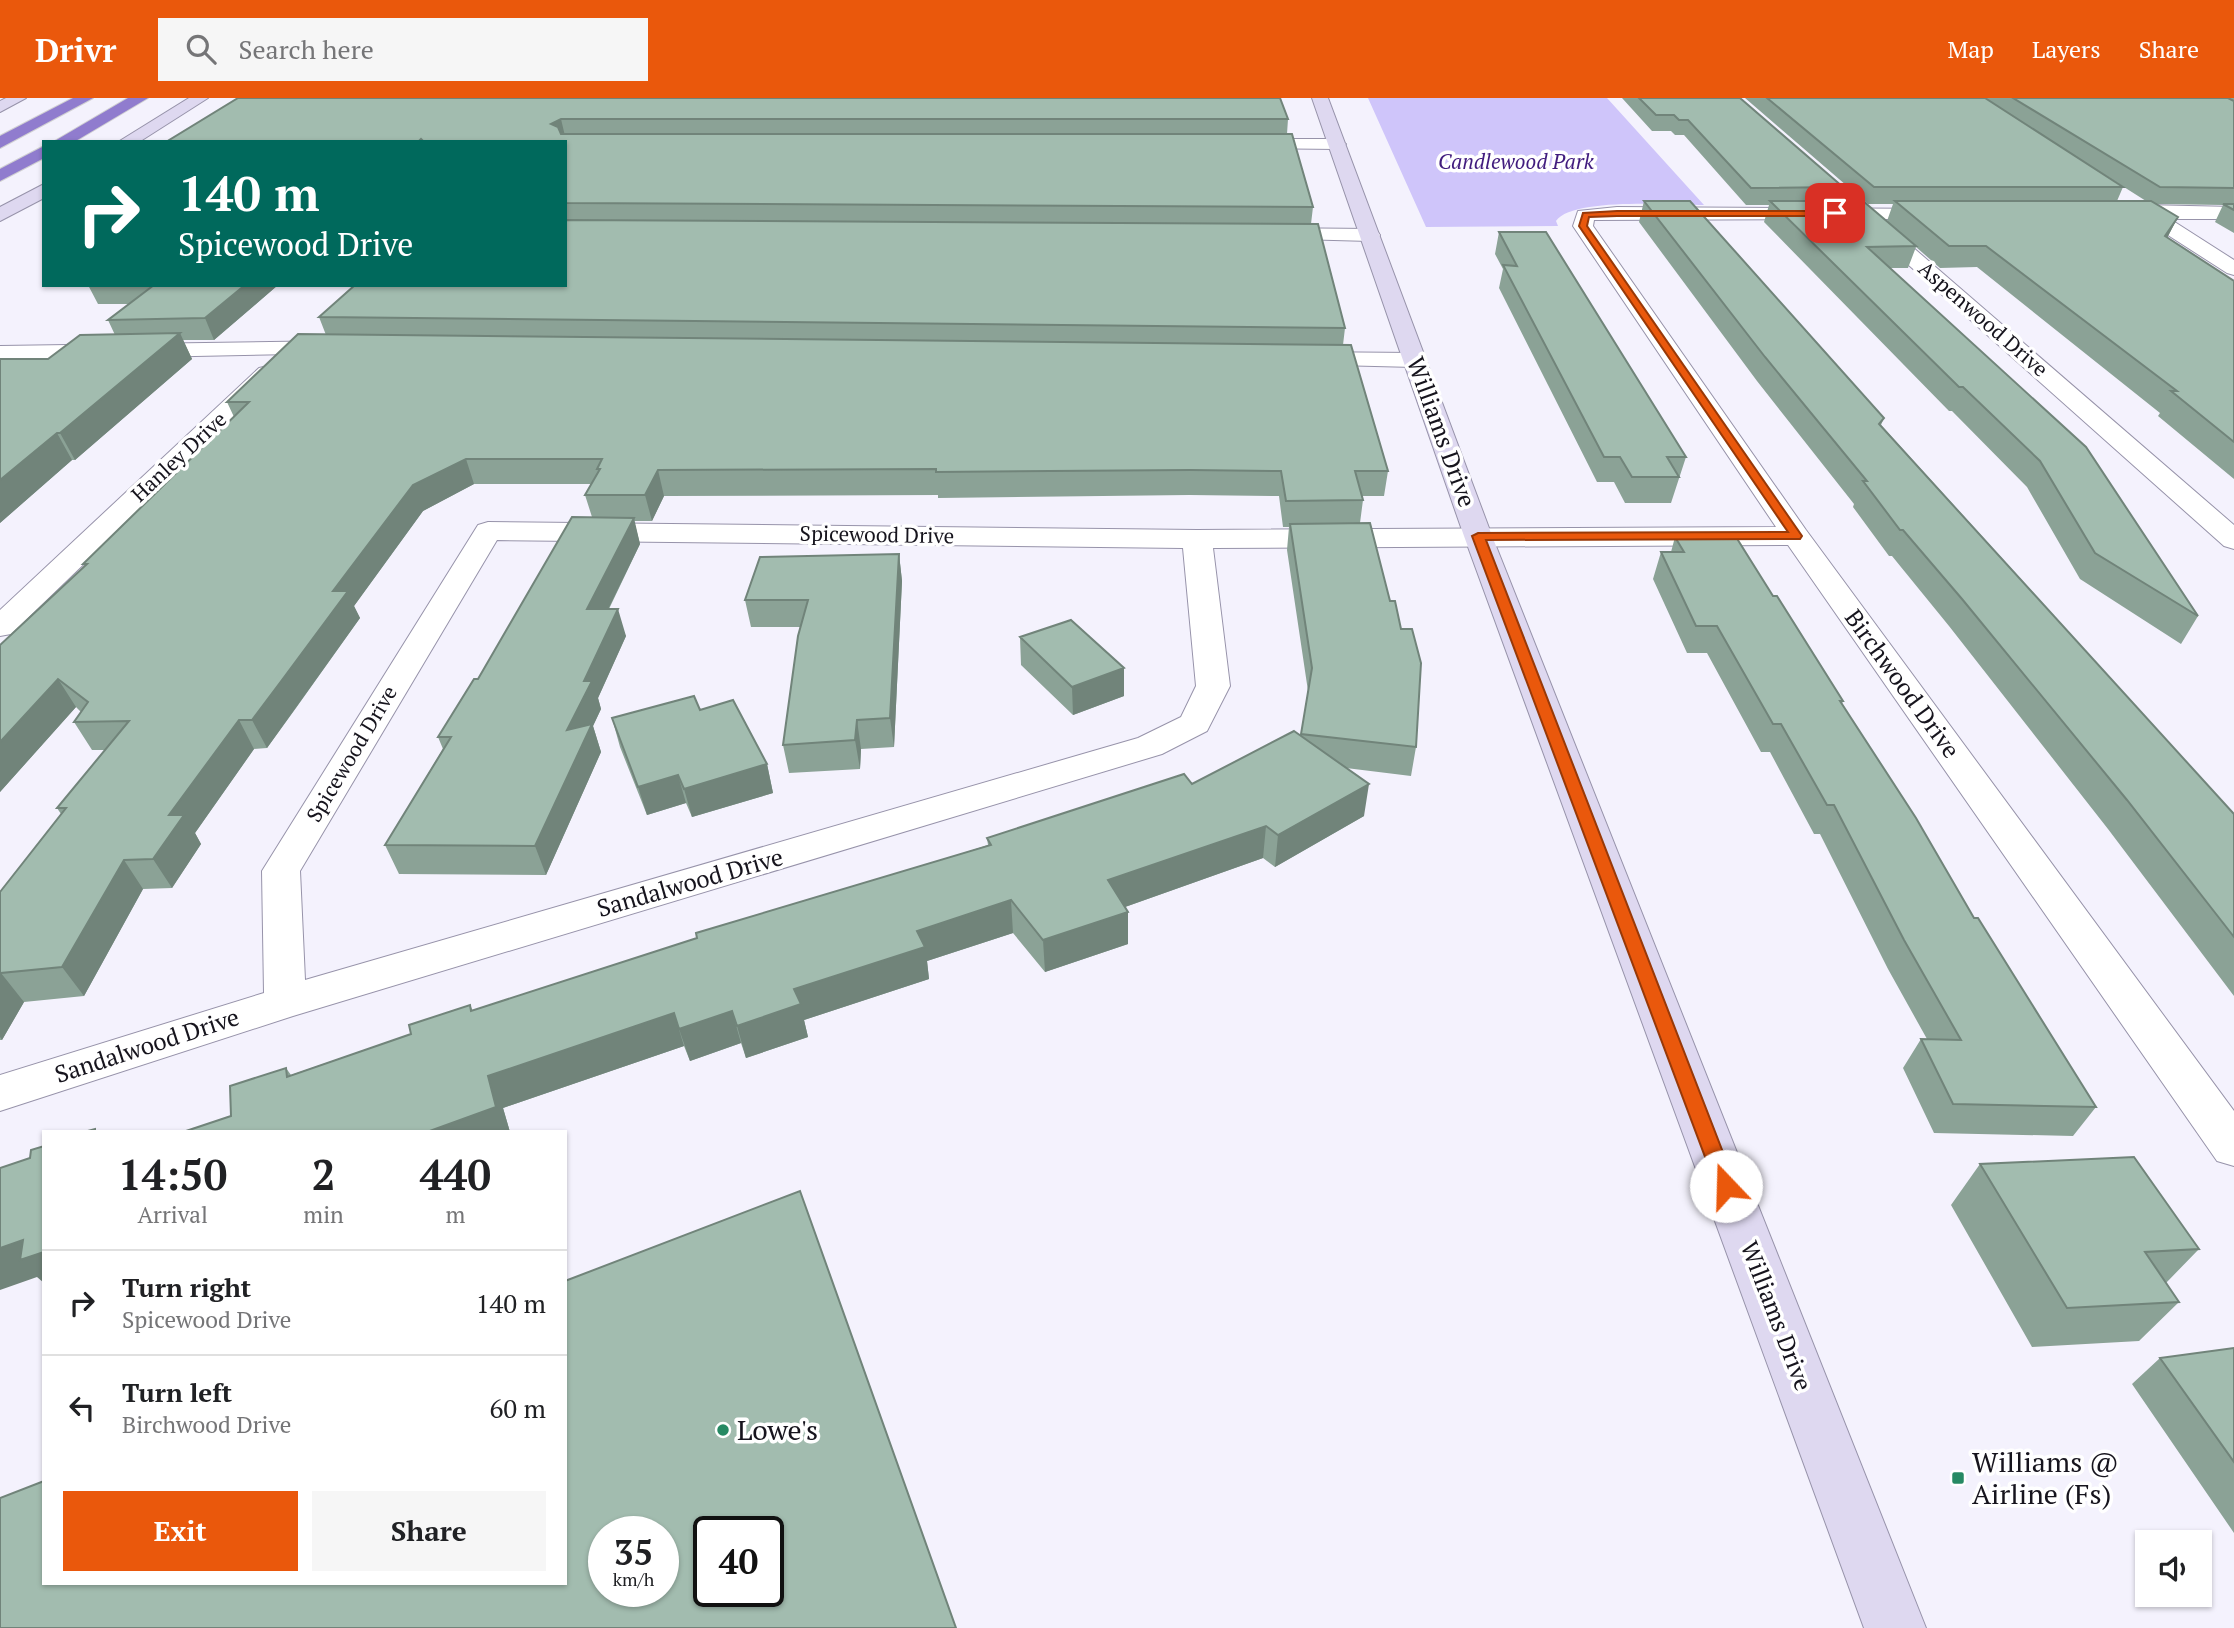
<!DOCTYPE html>
<html lang="en">
<head>
<meta charset="utf-8">
<style>
  :root { --surface:#fff; --page:#f6f6f6; --text:#202124; --muted:#757577; --line:#e0e0e0; --accent:#ea580c }
  body { margin:0; font-family:"PT Serif",serif; background:var(--page); color:var(--text); height:100vh; display:flex; flex-direction:column; font-size:26px; white-space:nowrap }
  * { box-sizing:border-box; margin:0 }
  p { font-size:23px; color:var(--muted) }
  .icon { flex:none; width:38px; height:38px; fill:none; stroke:currentColor; stroke-width:2; stroke-linecap:round; stroke-linejoin:round }
  .map { position:relative; flex:1; overflow:hidden }
  .details { position:absolute; left:42px; top:1032px; width:525px; height:455px; display:flex; flex-direction:column; background:var(--surface); border-radius:0px; box-shadow:0 2px 5px #0004 }
  .details>* { flex:none }
  .hud { position:absolute; left:42px; top:42px; width:525px; height:147px; border-radius:0px; box-shadow:0 2px 5px #0004; background:#00695c; color:#fff; overflow:hidden }
  .tools { position:absolute; left:2135px; top:1432px; display:grid; gap:14px }
  .tools a { display:grid; place-items:center; width:77px; height:77px; border-radius:0px; background:var(--surface); box-shadow:0 2px 5px #0004; font-size:35px }
  .speed { position:absolute; left:588px; top:1418px; display:flex; gap:14px; font-size:35px; font-weight:700; text-align:center }
  .speed>* { display:grid; place-content:center; width:91px; height:91px; border-radius:50%; background:var(--surface); box-shadow:0 2px 5px #0004; line-height:1 }
  .speed small { font-size:18px; font-weight:400 }
  .speed .limit { border:4px solid #111; border-radius:10px; background:#fff; color:#111 }
  .pin { position:absolute; display:grid; place-items:center; width:60px; height:60px; color:#fff; margin:-30px; border-radius:14px; box-shadow:0 4px 10px #0006 }
  .me { position:absolute; width:77px; margin:-38px; rotate:339deg; stroke-linejoin:round; filter:drop-shadow(0 0 5px #0008) }
  .turn { display:flex; align-items:center; gap:24px; height:147px; padding:0 21px; font-size:32px }
  .turn .icon { width:91px; height:91px; stroke-width:2.5 }
  .turn b { display:block; font-size:49px; line-height:60px }
  .eta { display:flex; justify-content:space-evenly; align-items:center; height:119px; text-align:center }
  .eta b { font-size:42px; font-weight:600; line-height:49px }
  .primary-button { display:flex; gap:14px; margin-top:auto; padding:14px 21px }
  .primary-button a { flex:1; height:80px; border-radius:0px; background:var(--accent); color:#fff; font-size:28px; font-weight:600; line-height:80px; text-align:center }
  .primary-button a+a { background:var(--page); color:var(--text) }
  ul { padding:0; list-style:none }
  li { display:flex; align-items:center; gap:21px; height:105px; padding:0 21px; border-top:2px solid var(--line) }
  li div { flex:1 }
  li b { display:block; font-size:26px }
  li em { font-style:normal }
  header { display:flex; align-items:center; gap:42px; box-sizing:border-box; height:98px; padding:0 35px; background:var(--accent); color:#fff }
  header strong { font-size:33px }
  nav { display:flex; gap:38px; margin-inline-start:auto; font-size:24px }
  .search { width:490px; height:63px; background:var(--page); display:flex; align-items:center; gap:18px; box-sizing:border-box; padding:0 24px; border-radius:0px; color:var(--muted); font-size:26px }
  .map>svg:first-child { display:block }
  .green { fill:#cfc5fa }
  .lines { fill:none; stroke-linecap:round; stroke-linejoin:round }
  .street-casing { stroke:#9793aa; stroke-width:2 }
  .secondary-casing { stroke:#9793aa; stroke-width:2 }
  .highway-casing { stroke:#d0d0d2; stroke-width:2 }
  .street { fill:#fff; fill-rule:evenodd }
  .secondary { fill:#ded8f0; fill-rule:evenodd }
  .highway { fill:#907cce; fill-rule:evenodd }
  .wall { fill:#8ba296; fill-rule:evenodd }
  .shaded-wall { fill:#71847a }
  .building { fill:#a2bcaf; stroke:#71847a; stroke-width:2; fill-rule:evenodd }
  .route { fill:#ea580c; stroke:#983908; stroke-width:2 }
  .poi-dot { fill:#268963; stroke:#fff; stroke-width:2.5 }
  .labels { text-anchor:middle; stroke-width:7; stroke-linejoin:round; paint-order:stroke }
  .far-park-label { font-size:21px; font-style:italic; fill:#411c7e; stroke:#fff }
  .far-street-label { font-size:21px; fill:#16141d; stroke:#fff }
  .street-label { font-size:24px; fill:#16141d; stroke:#fff }
  .near-poi-label { font-size:28px; fill:#16141d; stroke:#fff; text-anchor:start }
</style>
</head>
<body>
<header>
<strong>Drivr</strong>
<div class="search"><svg class="icon" aria-label="search" viewBox="0 0 24 24"><circle cx="10" cy="10" r="6"/><path d="M15 15l6 6"/></svg>Search here</div>
<nav><a>Map</a><a>Layers</a><a>Share</a></nav>
</header>
<div class="map">
<svg width="2234" height="1530" viewBox="0 0 2234 1530">
  <rect width="100%" height="100%" fill="#f4f2fd"/>
  <path class="green" d="M 1368,0 L 1607,0 L 1704,107 C 1674,107 1572,99 1556,123 L 1558,128 L 1426,129 Z"/>
  <g class="lines">
    <g class="street-casing">
      <path id="street" d="M 1243,41 L 1337,41 L 1346,46 L 1337,51 L 1237,50 L 1234,46 Z
        M 2144,107 L 2234,109 L 2234,121 L 2170,121 L 2234,162 L 2234,177 L 2227,175 L 2143,121 L 2118,121 L 2108,115 L 2118,109 Z
        M 1617,109 L 1949,111 L 1952,115 L 1942,121 L 1880,121 L 2234,427 L 2234,451 L 2224,448 L 1866,129 L 1863,125 L 1866,121 L 1594,122 L 1593,128 L 1806,432 L 2234,1013 L 2234,1068 L 2217,1063 L 1788,447 L 1213,450 L 1230,588 L 1207,633 L 1162,656 L 293,918 L 0,1013 L 0,977 L 264,895 L 262,773 L 478,427 L 488,424 L 1197,432 L 1776,429 L 1573,128 L 1578,113 ZM 497,442 L 1183,450 L 1196,588 L 1181,619 L 1138,640 L 305,882 L 300,773 Z
        M 1267,130 L 1370,131 L 1377,133 L 1380,137 L 1377,141 L 1370,143 L 1260,140 L 1257,136 L 1260,132 Z
        M 337,243 L 345,245 L 349,250 L 345,255 L 0,262 L 0,248 Z
        M 1304,254 L 1414,255 L 1422,257 L 1426,262 L 1422,267 L 1414,269 L 1296,266 L 1292,261 L 1296,256 Z
        M 268,268 L 277,270 L 280,275 L 277,280 L 11,536 L 0,538 L 0,512 L 259,270 Z"/>
    </g>
    <g class="secondary-casing">
      <path id="secondary" d="M 6,0 L 26,0 L 0,14 L 0,3 Z
        M 189,0 L 208,0 L 139,44 L 118,44 Z
        M 1312,0 L 1328,0 L 1492,438 L 1926,1530 L 1864,1530 L 1464,438 Z
        M 44,86 L 44,100 L 0,123 L 0,109 Z"/>
    </g>
    <g class="highway-casing">
      <path id="highway" d="M 73,0 L 93,0 L 0,50 L 0,38 Z
        M 128,0 L 148,0 L 74,44 L 53,44 Z
        M 44,48 L 44,60 L 0,83 L 0,71 Z"/>
    </g>
    <use href="#street" class="street"/>
    <use href="#secondary" class="secondary"/>
    <use href="#highway" class="highway"/>
  </g>
  <path class="wall" d="M 238,0 L 1288,21 L 1287,36 L 1313,109 L 1311,126 L 1345,230 L 1343,247 L 1388,373 L 1384,398 L 1362,398 L 1363,402 L 1360,425 L 1416,649 L 1411,678 L 1346,670 L 1364,718 L 1275,769 L 1263,760 L 1125,809 L 1128,846 L 1045,874 L 1013,835 L 927,863 L 929,881 L 804,922 L 808,939 L 746,960 L 741,945 L 690,963 L 684,948 L 503,1010 L 510,1034 L 183,1034 L 231,1018 L 286,970 L 291,977 L 411,936 L 470,907 L 473,913 L 988,747 L 987,740 L 1192,686 L 1301,638 L 1308,593 L 1287,452 L 1289,429 L 1283,429 L 1279,398 L 1189,397 L 938,400 L 938,397 L 664,398 L 652,423 L 634,423 L 640,446 L 609,511 L 626,538 L 598,600 L 601,611 L 593,628 L 601,654 L 546,777 L 399,776 L 385,747 L 443,651 L 438,639 L 592,419 L 585,397 L 591,386 L 474,386 L 423,413 L 354,508 L 360,520 L 296,610 L 267,650 L 254,651 L 195,735 L 201,746 L 172,790 L 143,791 L 84,898 L 24,904 L 2,942 L 0,942 L 0,794 L 61,716 L 57,710 L 105,652 L 92,652 L 74,624 L 81,614 L 76,609 L 0,694 L 0,547 L 85,468 L 83,466 L 234,319 L 227,304 L 326,237 L 319,219 L 565,187 L 565,44 L 166,44 Z
    M 1622,0 L 1740,0 L 1843,89 L 1838,103 L 1887,123 L 1893,106 L 1868,106 L 1745,0 L 2234,0 L 2234,135 L 2215,124 L 2223,107 L 2157,106 L 2178,119 L 2167,140 L 2234,183 L 2234,381 L 2158,318 L 2160,315 L 1977,169 L 1940,170 L 1916,149 L 1908,170 L 1890,170 L 2198,518 L 2181,546 L 2080,481 L 2027,389 L 1952,313 L 1949,313 L 1764,124 L 1769,107 L 1746,107 L 1684,37 L 1675,37 L 1671,33 L 1652,33 ZM 2075,58 L 2146,103 L 2117,103 L 2123,89 Z
    M 1644,103 L 1884,320 L 1881,327 L 2234,716 L 2234,898 L 2108,731 L 1949,528 L 1892,458 L 1889,458 L 1853,409 L 1854,406 L 1757,283 L 1639,124 Z
    M 1499,134 L 1686,359 L 1671,405 L 1625,405 L 1614,384 L 1597,384 L 1499,190 L 1503,171 L 1495,156 Z
    M 88,187 L 278,187 L 214,242 L 183,242 L 192,261 L 75,362 L 72,362 L 0,425 L 48,261 L 115,237 L 108,222 L 129,206 L 98,206 Z
    M 1675,439 L 1773,498 L 1843,603 L 1842,606 L 1974,820 L 2096,1009 L 2073,1038 L 1934,1035 L 1903,970 L 1921,941 L 1927,941 L 1888,871 L 1820,736 L 1814,736 L 1770,654 L 1761,654 L 1707,555 L 1687,555 L 1653,481 L 1661,454 L 1671,454 Z
    M 899,456 L 902,483 L 894,649 L 861,651 L 860,671 L 789,675 L 783,647 L 800,529 L 751,529 L 745,502 Z
    M 1020,539 L 1124,570 L 1124,598 L 1073,617 L 1021,567 Z
    M 700,612 L 767,666 L 773,695 L 692,719 L 686,705 L 647,717 L 620,649 L 612,620 Z
    M 1980,1066 L 2199,1151 L 2166,1185 L 2179,1204 L 2139,1243 L 2032,1249 L 1951,1107 Z
    M 2234,1250 L 2234,1435 L 2132,1286 L 2160,1260 Z"/>
  <path class="shaded-wall" d="M 561,21 L 565,38 L 555,43 L 551,26 Z
    M 2178,119 L 2167,140 L 2165,138 Z
    M 245,187 L 278,187 L 214,242 L 205,220 Z
    M 180,235 L 192,261 L 75,362 L 60,335 Z
    M 57,335 L 72,362 L 0,425 L 0,382 Z
    M 466,361 L 474,386 L 423,413 L 354,508 L 360,520 L 267,650 L 252,622 L 333,493 L 413,387 Z
    M 658,372 L 664,398 L 652,423 L 645,397 Z
    M 634,420 L 640,446 L 595,538 L 587,511 Z
    M 899,456 L 902,483 L 894,649 L 890,620 Z
    M 618,511 L 626,538 L 598,600 L 601,611 L 593,628 L 601,654 L 546,777 L 535,748 L 567,632 L 584,583 Z
    M 1124,570 L 1124,598 L 1073,617 L 1072,589 Z
    M 58,581 L 76,609 L 0,694 L 0,644 Z
    M 239,622 L 254,651 L 195,735 L 201,746 L 172,790 L 153,761 L 169,717 Z
    M 857,622 L 861,651 L 860,671 L 855,642 Z
    M 767,666 L 773,695 L 692,719 L 684,691 Z
    M 678,677 L 686,705 L 647,717 L 638,689 Z
    M 1369,686 L 1364,718 L 1275,769 L 1278,737 Z
    M 1266,728 L 1263,760 L 1108,815 L 1108,782 Z
    M 124,762 L 143,791 L 84,898 L 62,869 Z
    M 1011,802 L 1013,835 L 927,863 L 929,881 L 804,922 L 808,939 L 746,960 L 737,928 L 794,891 L 917,833 Z
    M 1128,814 L 1128,846 L 1045,874 L 1043,842 Z
    M 1,875 L 24,904 L 2,942 L 0,939 L 0,877 Z
    M 732,913 L 741,945 L 690,963 L 679,931 Z
    M 674,915 L 684,948 L 503,1010 L 510,1034 L 427,1034 L 488,978 Z
    M 23,1142 L 44,1154 L 44,1185 L 37,1179 L 0,1192 L 0,1150 Z"/>
  <path class="building" d="M 238,0 L 1280,0 L 1288,21 L 561,21 L 551,26 L 558,29 L 561,36 L 1292,36 L 1313,109 L 565,105 L 565,44 L 424,44 L 421,41 L 418,44 L 166,44 Z
    M 1639,0 L 1740,0 L 1843,89 L 1751,90 L 1688,22 L 1679,22 L 1674,17 L 1656,17 Z
    M 1767,0 L 1985,0 L 2123,89 L 1874,89 Z
    M 2013,0 L 2228,0 L 2234,3 L 2234,90 L 2160,89 Z
    M 1644,103 L 1690,103 L 1884,320 L 1879,326 L 2234,716 L 2234,839 L 2127,702 L 1962,501 L 1903,432 L 1900,432 L 1863,383 L 1867,383 L 1765,259 Z
    M 1770,103 L 1863,103 L 1916,148 L 1867,149 L 2086,349 L 2198,518 L 2095,455 L 2040,363 L 1963,289 L 1959,289 Z
    M 1895,103 L 2151,103 L 2178,119 L 2165,138 L 2234,183 L 2234,344 L 2171,293 L 2177,293 L 1986,148 L 1949,148 Z
    M 2223,106 L 2234,106 L 2234,112 Z
    M 565,122 L 1318,126 L 1345,230 L 319,219 L 355,187 L 565,187 Z
    M 1499,134 L 1546,134 L 1686,359 L 1667,359 L 1679,379 L 1632,379 L 1620,359 L 1604,359 L 1503,167 L 1517,168 Z
    M 154,187 L 245,187 L 205,220 L 108,222 Z
    M 180,235 L 60,335 L 57,335 L 0,382 L 0,261 L 48,261 L 80,237 Z
    M 298,236 L 1351,247 L 1388,373 L 1355,373 L 1363,402 L 1286,403 L 1281,373 L 1190,372 L 936,374 L 936,371 L 658,372 L 645,397 L 585,397 L 600,371 L 597,371 L 602,361 L 466,361 L 413,387 L 333,493 L 348,493 L 282,582 L 252,622 L 239,622 L 169,717 L 184,717 L 153,761 L 124,762 L 62,869 L 1,875 L 0,877 L 0,794 L 66,710 L 57,710 L 129,623 L 74,624 L 88,604 L 58,581 L 0,644 L 0,547 L 87,466 L 83,466 L 249,304 L 227,304 Z
    M 572,419 L 634,420 L 587,511 L 618,511 L 584,583 L 592,583 L 567,632 L 592,626 L 535,748 L 385,747 L 451,639 L 438,639 L 474,581 L 478,581 Z
    M 1370,425 L 1390,503 L 1395,503 L 1401,531 L 1412,531 L 1421,565 L 1416,649 L 1301,636 L 1312,570 L 1290,426 Z
    M 1675,439 L 1736,439 L 1773,498 L 1777,498 L 1843,603 L 1840,603 L 1916,720 L 1974,820 L 1978,820 L 2096,1009 L 1953,1006 L 1921,941 L 1961,942 L 1904,842 L 1834,707 L 1827,707 L 1781,626 L 1773,626 L 1717,528 L 1696,528 L 1661,454 L 1684,454 Z
    M 899,456 L 890,620 L 857,622 L 855,642 L 783,647 L 798,538 L 808,502 L 745,502 L 760,459 Z
    M 1071,522 L 1124,570 L 1072,589 L 1020,539 Z
    M 694,598 L 700,612 L 733,602 L 767,666 L 684,691 L 678,677 L 638,689 L 612,620 Z
    M 1294,633 L 1369,686 L 1278,737 L 1266,728 L 1108,782 L 1128,814 L 1043,842 L 1011,802 L 917,833 L 925,849 L 794,891 L 801,906 L 737,928 L 732,913 L 679,931 L 674,915 L 488,978 L 496,1009 L 427,1034 L 183,1034 L 231,1018 L 230,988 L 286,970 L 287,979 L 411,936 L 409,927 L 470,907 L 471,913 L 697,840 L 696,835 L 991,747 L 987,740 L 1184,676 L 1192,686 Z
    M 95,1031 L 95,1034 L 84,1034 Z
    M 44,1048 L 44,1154 L 20,1162 L 23,1142 L 0,1150 L 0,1070 L 30,1060 L 31,1052 Z
    M 2134,1059 L 2199,1151 L 2145,1154 L 2179,1204 L 2067,1210 L 1980,1066 Z
    M 800,1093 L 956,1530 L 0,1530 L 0,1400 L 44,1383 L 44,1486 L 565,1486 L 565,1183 ZM 604,1433 L 663,1433 L 663,1493 L 604,1493 ZM 709,1433 L 768,1433 L 768,1493 L 709,1493 Z
    M 2234,1250 L 2234,1364 L 2160,1260 Z"/>
  <path class="route" d="M 1617,113 L 1835,113 L 1839,115 L 1835,118 L 1617,118 L 1589,119 L 1587,128 L 1802,438 L 1800,441 L 1486,442 L 1736,1088 L 1733,1094 L 1726,1097 L 1719,1094 L 1716,1088 L 1472,438 L 1478,435 L 1788,434 L 1579,128 L 1583,115 Z"/>
  <g class="poi-dot">
    <circle cx="723" cy="1332" r="7"/>
    <rect x="1951" y="1373" width="14" height="14" rx="3.5"/>
  </g>
  <g class="labels">
    <g class="far-park-label">
      <text x="1516" y="71">Candlewood Park</text>
    </g>
    <g class="far-street-label">
      <text transform="translate(1983 221) rotate(41)" y="7">Aspenwood Drive</text>
      <text transform="translate(179 359) rotate(-43)" y="7">Hanley Drive</text>
      <text transform="translate(877 437) rotate(1)" y="7">Spicewood Drive</text>
      <text transform="translate(352 656) rotate(-59)" y="7">Spicewood Drive</text>
    </g>
    <g class="street-label">
      <text transform="translate(1441 334) rotate(70)" y="8">Williams Drive</text>
      <text transform="translate(1902 586) rotate(54)" y="8">Birchwood Drive</text>
      <text transform="translate(690 785) rotate(-16)" y="8">Sandalwood Drive</text>
      <text transform="translate(147 948) rotate(-18)" y="8">Sandalwood Drive</text>
      <text transform="translate(1776 1218) rotate(69)" y="8">Williams Drive</text>
    </g>
    <g class="near-poi-label">
      <text x="737" y="1342">Lowe's</text>
      <text x="1972" y="1374">Williams @<tspan x="1972" dy="32">Airline (Fs)</tspan></text>
    </g>
  </g>
</svg>
<div class="tools">
<a><svg class="icon" aria-label="sound" viewBox="0 0 24 24"><path d="M4 9h4l5-4v14l-5-4H4zM17 9q2 3 0 6"/></svg></a>
</div>
<div class="speed"><div>35<small>km/h</small></div><div class="limit">40</div></div>
<div class="pin" style="left:1835px;top:115px;background:#d93025"><svg class="icon" aria-label="arrive" viewBox="0 0 24 24"><path d="M6 21V4h12l-3 4 3 4H6"/></svg></div>
<svg class="me" style="left:1726px;top:1088px" viewBox="-20 -20 40 40"><circle r="19" fill="#fff"/><path d="M0-13L10 11 0 6-10 11z" fill="#ea580c"/></svg>
<div class="hud">
<div class="turn"><svg class="icon" aria-label="right" viewBox="0 0 24 24"><path d="M7 20v-9h11M14 6l5 5-5 5"/></svg><div><b>140 m</b>Spicewood Drive</div></div>
</div>
<section class="details">
<div class="eta">
<div><b>14:50</b><p>Arrival</p></div>
<div><b>2</b><p>min</p></div>
<div><b>440</b><p>m</p></div>
</div>
<ul>
<li><svg class="icon" aria-label="right" viewBox="0 0 24 24"><path d="M7 20v-9h11M14 6l5 5-5 5"/></svg><div><b>Turn right</b><p>Spicewood Drive</p></div><em>140 m</em></li>
<li><svg class="icon" aria-label="left" viewBox="0 0 24 24"><path d="M17 20v-9H6M10 6l-5 5 5 5"/></svg><div><b>Turn left</b><p>Birchwood Drive</p></div><em>60 m</em></li>
</ul>
<div class="primary-button"><a>Exit</a><a>Share</a></div>
</section>
</div>
</body>
</html>
